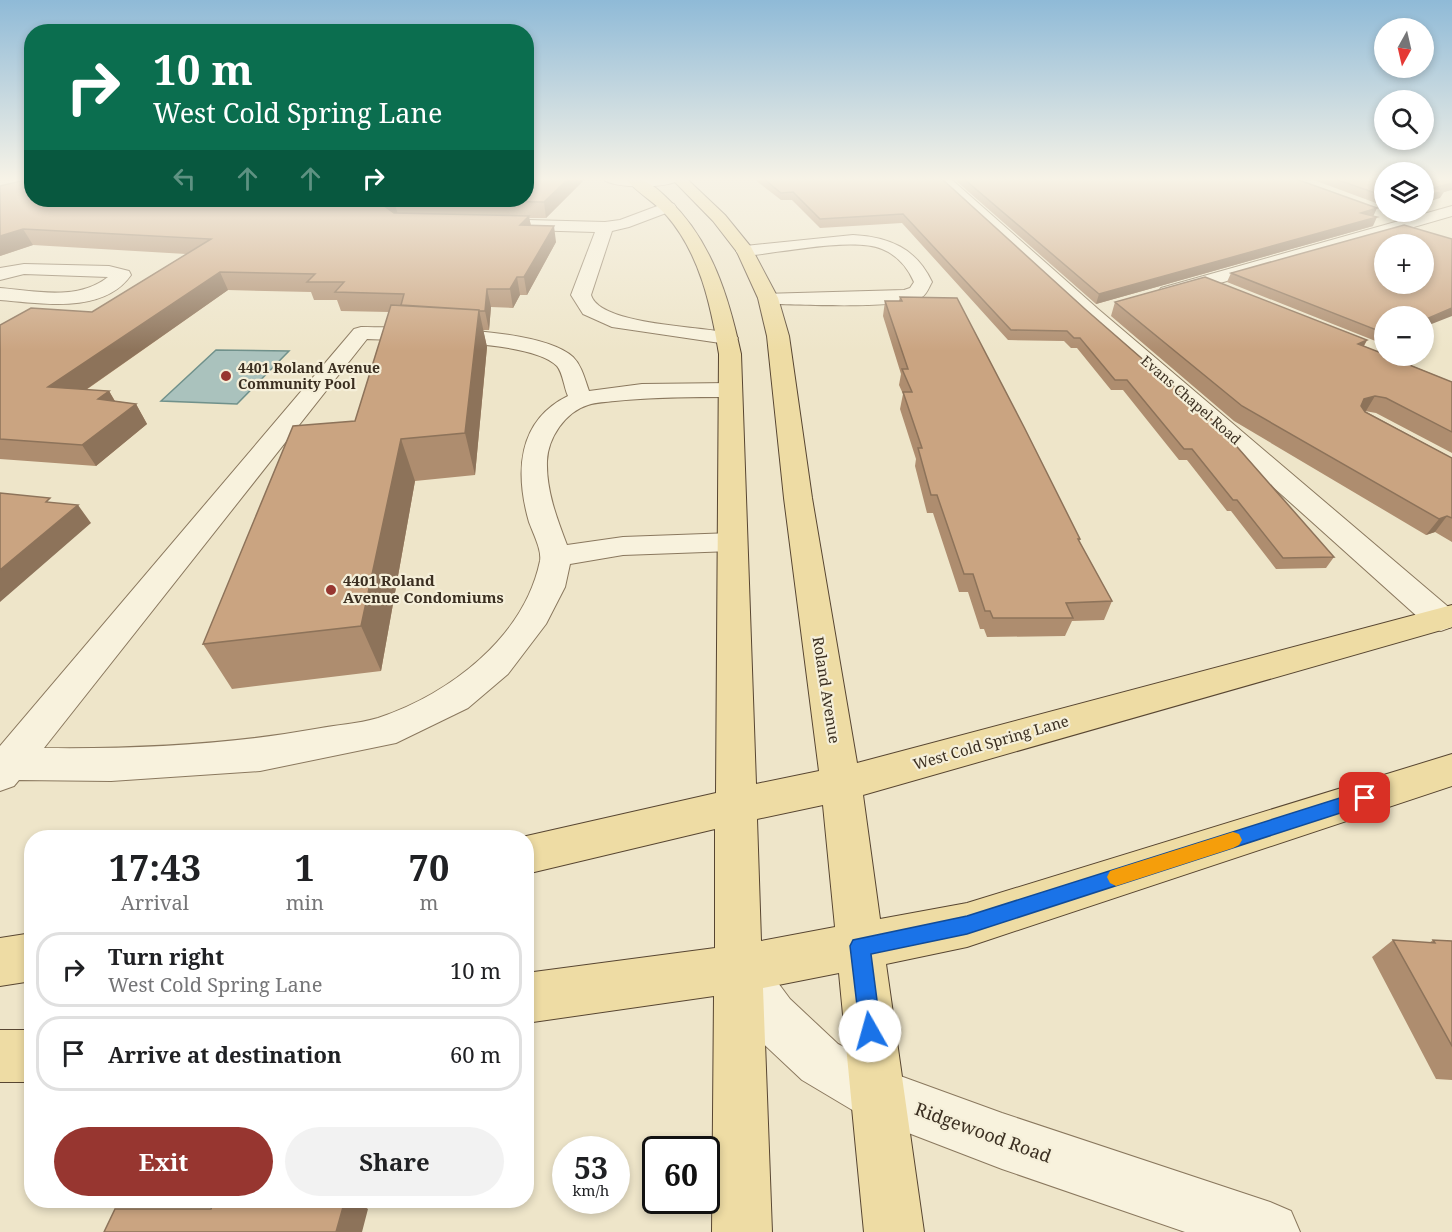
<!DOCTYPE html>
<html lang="en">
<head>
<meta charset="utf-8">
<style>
  :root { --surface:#fff; --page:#f2f2f2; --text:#202124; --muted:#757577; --line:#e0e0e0; --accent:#973630 }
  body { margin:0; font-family:"Noto Serif",serif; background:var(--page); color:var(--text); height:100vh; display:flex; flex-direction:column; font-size:22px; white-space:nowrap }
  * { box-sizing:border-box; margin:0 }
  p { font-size:20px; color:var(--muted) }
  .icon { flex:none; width:33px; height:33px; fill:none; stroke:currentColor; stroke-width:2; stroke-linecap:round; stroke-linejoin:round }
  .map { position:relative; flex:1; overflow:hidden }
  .drawer { position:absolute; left:24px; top:830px; width:510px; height:378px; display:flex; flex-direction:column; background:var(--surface); border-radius:24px; box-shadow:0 3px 9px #0003 }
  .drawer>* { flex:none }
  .hud { position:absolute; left:24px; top:24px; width:510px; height:183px; border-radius:24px; box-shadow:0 3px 9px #0003; background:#0b6e4f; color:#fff; overflow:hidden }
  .needle { width:39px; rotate:188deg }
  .buttons { position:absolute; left:1374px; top:18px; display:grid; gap:12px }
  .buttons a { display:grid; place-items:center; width:60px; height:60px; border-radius:50%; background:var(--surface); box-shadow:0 3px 9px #0003; font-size:30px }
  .speed { position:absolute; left:552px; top:1136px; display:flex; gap:12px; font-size:30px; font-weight:700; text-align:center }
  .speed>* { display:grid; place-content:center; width:78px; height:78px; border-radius:50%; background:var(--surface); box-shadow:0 3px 9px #0003; line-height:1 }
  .speed small { font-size:15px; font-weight:400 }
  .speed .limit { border:3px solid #111; border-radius:9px; background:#fff; color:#111 }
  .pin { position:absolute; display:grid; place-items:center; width:51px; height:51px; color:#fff; margin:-26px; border-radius:12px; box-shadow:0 3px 9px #0006 }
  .me { position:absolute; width:66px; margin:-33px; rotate:353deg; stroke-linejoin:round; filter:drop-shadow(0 0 4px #0008) }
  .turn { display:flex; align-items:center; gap:21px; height:126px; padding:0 30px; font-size:27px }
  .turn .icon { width:78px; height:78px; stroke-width:2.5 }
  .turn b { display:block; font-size:42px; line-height:51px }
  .lanes { display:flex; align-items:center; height:57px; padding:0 30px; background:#0003; justify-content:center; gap:30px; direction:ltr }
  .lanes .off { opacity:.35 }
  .eta { display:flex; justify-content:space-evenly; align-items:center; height:102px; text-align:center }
  .eta b { font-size:36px; font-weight:700; line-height:42px }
  .cta { display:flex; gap:12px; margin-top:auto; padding:12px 30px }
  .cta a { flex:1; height:69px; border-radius:36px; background:var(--accent); color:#fff; font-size:24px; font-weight:700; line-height:69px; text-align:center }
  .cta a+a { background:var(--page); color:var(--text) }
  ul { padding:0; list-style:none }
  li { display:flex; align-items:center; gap:18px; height:75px; margin:0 12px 9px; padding:0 18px; border:3px solid var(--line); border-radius:24px }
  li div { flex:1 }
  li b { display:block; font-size:22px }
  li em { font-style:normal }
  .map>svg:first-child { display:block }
  .water { fill:#aac2bd; stroke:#70918b; stroke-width:1.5 }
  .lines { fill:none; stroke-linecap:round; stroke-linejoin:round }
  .minor-casing { stroke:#8a785e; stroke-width:2 }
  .major-casing { stroke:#584632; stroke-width:2 }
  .minor { fill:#f8f2dd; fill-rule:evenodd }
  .major { fill:#eedca4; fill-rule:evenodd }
  .wall { fill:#ae8d6f }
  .shaded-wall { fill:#8d735a }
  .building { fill:#caa481; stroke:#8d735a; stroke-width:1.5; fill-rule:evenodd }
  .route { fill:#1a73e8; stroke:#114b97; stroke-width:1.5 }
  .slow { fill:#f59e0b }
  .poi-dot { fill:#973630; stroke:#f5efd9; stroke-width:2 }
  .labels { text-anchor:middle; stroke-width:4.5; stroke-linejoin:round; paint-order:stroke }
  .far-poi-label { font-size:14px; font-weight:bold; fill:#3b2f21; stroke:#f5efd9; text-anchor:start }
  .far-street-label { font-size:14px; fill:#3b2f21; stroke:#f5efd9 }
  .poi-label { font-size:15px; font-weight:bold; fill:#3b2f21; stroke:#f5efd9; text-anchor:start }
  .street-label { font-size:15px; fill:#3b2f21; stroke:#f5efd9 }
  .near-street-label { font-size:18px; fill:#3b2f21; stroke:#f5efd9 }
</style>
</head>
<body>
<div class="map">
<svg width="1452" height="1232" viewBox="0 0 1452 1232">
  <rect width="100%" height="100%" fill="#eee5c9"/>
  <path class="water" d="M 216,350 L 289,351 L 237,404 L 161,401 Z"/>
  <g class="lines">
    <g class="minor-casing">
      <path id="minor" d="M 603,179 L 680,179 C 670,189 613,189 603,179 Z
        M 936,179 L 951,179 L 1098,309 L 1452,610 L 1452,627 L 1441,631 L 1429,627 L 1084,317 Z
        M 668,202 L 674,204 L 676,207 L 674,210 L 629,227 L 612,231 L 591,295 C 600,326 705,326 734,334 L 738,338 L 734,342 L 727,344 L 612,327 L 583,314 L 571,295 L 595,232 L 487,229 L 479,224 L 487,219 L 605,222 L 620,220 Z
        M 1452,206 L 1452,216 L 1175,296 L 1161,296 L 1158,292 L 1161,288 Z
        M 853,235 C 889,237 916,248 932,282 C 929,287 927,294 922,297 C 900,310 798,304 768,304 L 761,302 L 758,298 L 761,294 L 904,290 L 910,288 L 914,282 C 908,268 897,255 882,249 C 852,237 779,253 745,256 L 739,255 L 736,251 L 739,247 L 745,246 Z
        M 24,264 L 109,266 L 129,271 L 131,275 C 103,315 41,303 0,300 L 0,288 C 35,291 78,301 108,277 L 24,274 L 0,280 L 0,268 Z
        M 361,327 C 409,328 539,326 573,357 C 582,366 585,380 589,391 L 642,384 L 730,383 L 738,385 L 742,390 L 738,395 L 730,397 C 692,397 653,397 615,401 C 606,402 596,402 588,405 C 565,412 548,438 547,461 C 546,490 557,519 567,545 L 623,537 L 732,533 L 743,535 L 747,542 L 743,549 L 732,551 L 623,555 L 570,564 L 565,587 L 546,624 L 508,674 L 468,708 L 396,743 L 260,771 L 111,781 L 19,780 L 14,786 L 0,791 L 0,746 L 354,329 ZM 367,339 C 407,341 530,339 557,366 C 563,373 564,388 568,396 C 517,421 515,473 529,522 C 533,533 542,550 540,561 C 524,638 449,694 378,718 C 358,724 335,725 315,729 C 226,745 135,749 44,748 Z
        M 738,945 L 755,952 L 790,999 L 838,1044 L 892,1073 L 1002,1113 L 1270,1202 L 1291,1211 L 1300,1232 L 1185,1232 L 1002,1169 L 859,1114 L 802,1080 L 754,1035 L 721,986 L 714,969 L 721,952 Z"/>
    </g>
    <g class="major-casing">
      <path id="major" d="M 626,179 C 645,177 656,187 669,200 C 712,241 729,298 741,354 L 756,784 L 819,771 L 784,498 L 767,336 L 758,298 L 737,252 L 713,221 L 672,179 L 687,179 L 725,215 L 751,247 L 778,298 L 789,336 L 812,498 L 857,763 L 1452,605 L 1452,627 L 863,795 L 880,919 L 967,903 L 1452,754 L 1452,786 L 967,947 L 886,964 L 924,1232 L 864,1232 L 839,973 L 763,988 L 772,1232 L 712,1232 L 714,996 L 526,1023 L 526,973 L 715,948 L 715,829 L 526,874 L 526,837 L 522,837 L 716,793 L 719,354 C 711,306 700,254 667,216 C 655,202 637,193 626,179 ZM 823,805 L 835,927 L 761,941 L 757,819 Z
        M 32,933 L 32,981 L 0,986 L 0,938 Z
        M 0,1030 L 32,1030 L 32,1082 L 0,1082 Z"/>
    </g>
    <use href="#minor" class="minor"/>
    <use href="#major" class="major"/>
  </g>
  <path class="wall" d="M 585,179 L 546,218 L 529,218 L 531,225 L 556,242 L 527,295 L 520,295 L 513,308 L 491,307 L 489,330 L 483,330 L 487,347 L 475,475 L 415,481 L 381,671 L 232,689 L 203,644 L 355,421 L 389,312 L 341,311 L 337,300 L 314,300 L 311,292 L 228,290 L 86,390 L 109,391 L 115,401 L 136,404 L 147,424 L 96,466 L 0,459 L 0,325 L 92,312 L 186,254 L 33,245 L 0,256 L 0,186 L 32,200 L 526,200 Z
    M 754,179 L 942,179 L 1334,557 L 1326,568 L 1276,569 L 1231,511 L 1227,511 L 1187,460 L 1179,460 L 1123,390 L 1111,390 L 1077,348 L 1071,348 L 1064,341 L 1008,340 L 902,223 L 820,228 L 792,200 L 781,200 Z
    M 954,179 L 1296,179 L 1373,216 L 1373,226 L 1096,304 Z
    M 1311,179 L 1384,179 L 1384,206 Z
    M 1231,273 L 1384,316 L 1384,344 L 1383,344 L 1227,282 Z
    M 900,297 L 1080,539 L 1079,541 L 1112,601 L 1104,620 L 1072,621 L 1065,636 L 987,637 L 984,629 L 980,629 L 968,592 L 959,592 L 933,513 L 927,513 L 915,466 L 916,459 L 900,409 L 903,394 L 899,385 L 901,374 L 883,316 L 885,301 L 899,301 Z
    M 1115,302 L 1367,340 L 1364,346 L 1452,382 L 1452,453 L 1376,413 L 1365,411 L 1452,458 L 1452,542 L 1435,532 L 1426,535 L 1234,421 L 1111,316 Z
    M 1393,940 L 1429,943 L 1433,940 L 1452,941 L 1452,1080 L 1436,1079 L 1372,957 Z"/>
  <path class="shaded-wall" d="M 568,179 L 585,179 L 546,218 L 544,202 Z
    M 1452,183 L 1452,190 L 1444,192 L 1440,198 L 1424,203 L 1424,196 L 1433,188 Z
    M 393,200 L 394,200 L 398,215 L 388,221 L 383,205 Z
    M 1377,208 L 1373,217 L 1361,213 Z
    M 529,216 L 532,233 L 520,225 Z
    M 1377,217 L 1373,226 L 1096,304 L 1099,294 Z
    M 554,226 L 556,242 L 527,295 L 524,277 Z
    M 23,229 L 33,245 L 0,256 L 0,236 Z
    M 220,272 L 228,290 L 61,407 L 48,387 Z
    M 517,277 L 520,295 L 513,308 L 510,289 Z
    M 487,289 L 491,307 L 489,330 L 485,311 Z
    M 1452,308 L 1452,316 L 1424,327 L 1424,320 Z
    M 479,310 L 487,347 L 475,475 L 465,433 Z
    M 1367,340 L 1359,354 L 1358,344 Z
    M 109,391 L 121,412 L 98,399 Z
    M 1375,396 L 1366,411 L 1355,414 L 1364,399 Z
    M 136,404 L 147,424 L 96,466 L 82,445 Z
    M 401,439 L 415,481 L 381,671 L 361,626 Z
    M 78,505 L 91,523 L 0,602 L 0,570 Z
    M 1447,516 L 1435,532 L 1426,535 L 1439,519 Z
    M 345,1200 L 355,1200 L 368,1209 L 362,1232 L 336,1232 Z"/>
  <path class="building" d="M 29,179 L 32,179 L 32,200 L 393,200 L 383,205 L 394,213 L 529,216 L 520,225 L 554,226 L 524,277 L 517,277 L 510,289 L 487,289 L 485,311 L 479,311 L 479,310 L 401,305 L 404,294 L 335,292 L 344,282 L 307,282 L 315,274 L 220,272 L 48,387 L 109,391 L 98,399 L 136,404 L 82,445 L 0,439 L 0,325 L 31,308 L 92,312 L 211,239 L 23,229 L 0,236 L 0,186 Z
    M 526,179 L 568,179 L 544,202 L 416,200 L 526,200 Z
    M 764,179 L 942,179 L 1085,309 L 1217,424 L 1334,557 L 1283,558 L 1237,500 L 1233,500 L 1192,449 L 1184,449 L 1127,380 L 1115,380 L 1080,338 L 1074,338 L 1067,331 L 1011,330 L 903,214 L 820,219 L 793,192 L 781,193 Z
    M 964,179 L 1296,179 L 1377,208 L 1361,213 L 1377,217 L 1099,294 Z
    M 1335,179 L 1384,179 L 1384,196 Z
    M 1424,179 L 1452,179 L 1452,183 L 1433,188 L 1444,191 L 1424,196 Z
    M 1404,225 L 1452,239 L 1452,308 L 1424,320 L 1424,316 L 1384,316 L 1384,333 L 1231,273 ZM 1384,244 L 1424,244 L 1424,284 L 1384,284 Z
    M 1205,277 L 1367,340 L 1358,344 L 1384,354 L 1384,356 L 1387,356 L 1452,382 L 1452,432 L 1386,398 L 1375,396 L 1364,399 L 1361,406 L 1365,412 L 1452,458 L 1452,518 L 1447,516 L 1439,519 L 1242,406 L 1115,302 Z
    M 900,297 L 957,298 L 1024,427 L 1080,539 L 1078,539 L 1112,601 L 1066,603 L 1073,618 L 993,618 L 990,611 L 985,611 L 973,574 L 964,574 L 937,495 L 931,495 L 918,448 L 922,448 L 903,392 L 912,392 L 902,369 L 908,369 L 885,301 L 902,301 Z
    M 391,305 L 479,310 L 465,433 L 401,439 L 361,626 L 203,644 L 293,426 L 355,421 Z
    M 0,493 L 50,498 L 46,502 L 78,505 L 0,570 Z
    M 1393,940 L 1435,943 L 1433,940 L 1452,941 L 1452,1046 Z
    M 214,1200 L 345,1200 L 336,1232 L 104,1232 L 115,1209 L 211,1209 Z"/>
  <linearGradient id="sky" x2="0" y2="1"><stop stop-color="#8fbad7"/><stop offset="0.51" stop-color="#f7f3e7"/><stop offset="1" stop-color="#f7f3e7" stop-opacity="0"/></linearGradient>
  <rect width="1452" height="351" fill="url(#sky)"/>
  <path class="route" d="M 1365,790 L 1371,793 L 1373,798 L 1371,803 L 1365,805 L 967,934 L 871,954 L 881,1031 L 878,1039 L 870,1042 L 863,1039 L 860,1031 L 850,946 L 853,940 L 967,916 Z"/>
  <path class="slow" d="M 1233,832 L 1239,834 L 1242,840 L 1239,845 L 1233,848 L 1116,886 L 1110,883 L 1107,877 L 1110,871 L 1116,869 Z"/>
  <g class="poi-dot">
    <circle cx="226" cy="376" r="6"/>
    <circle cx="331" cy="590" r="6"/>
  </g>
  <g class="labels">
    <g class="far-poi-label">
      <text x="238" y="373">4401 Roland Avenue<tspan x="238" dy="16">Community Pool</tspan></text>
    </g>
    <g class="far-street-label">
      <text transform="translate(1191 400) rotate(41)" y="5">Evans Chapel Road</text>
    </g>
    <g class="poi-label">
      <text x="343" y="586">4401 Roland<tspan x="343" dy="17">Avenue Condomiums</tspan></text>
    </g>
    <g class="street-label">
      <text transform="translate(826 690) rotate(81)" y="5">Roland Avenue</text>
      <text transform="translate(991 743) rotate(-16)" y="5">West Cold Spring Lane</text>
    </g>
    <g class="near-street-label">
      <text transform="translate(983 1133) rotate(20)" y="6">Ridgewood Road</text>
    </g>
  </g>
</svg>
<div class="buttons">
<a><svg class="needle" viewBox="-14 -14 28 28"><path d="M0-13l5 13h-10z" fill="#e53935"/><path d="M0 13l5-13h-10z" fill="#757577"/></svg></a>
<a><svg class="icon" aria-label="search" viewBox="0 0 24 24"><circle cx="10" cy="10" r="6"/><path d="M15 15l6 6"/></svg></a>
<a><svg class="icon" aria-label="layers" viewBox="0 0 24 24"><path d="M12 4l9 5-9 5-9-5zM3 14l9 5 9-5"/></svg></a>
<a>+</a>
<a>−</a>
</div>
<div class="speed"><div>53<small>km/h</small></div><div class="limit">60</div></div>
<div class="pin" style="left:1365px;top:798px;background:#d93025"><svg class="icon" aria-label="arrive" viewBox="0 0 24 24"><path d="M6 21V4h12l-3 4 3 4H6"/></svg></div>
<svg class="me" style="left:870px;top:1031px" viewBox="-20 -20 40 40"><circle r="19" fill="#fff"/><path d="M0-13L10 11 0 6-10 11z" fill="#1a73e8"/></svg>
<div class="hud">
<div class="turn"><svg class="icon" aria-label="right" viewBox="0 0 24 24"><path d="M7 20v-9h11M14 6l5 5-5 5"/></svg><div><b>10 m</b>West Cold Spring Lane</div></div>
<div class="lanes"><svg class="icon off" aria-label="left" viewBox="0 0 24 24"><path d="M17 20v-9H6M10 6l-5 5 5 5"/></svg><svg class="icon off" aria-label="ahead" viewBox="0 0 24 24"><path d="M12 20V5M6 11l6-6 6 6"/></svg><svg class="icon off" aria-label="ahead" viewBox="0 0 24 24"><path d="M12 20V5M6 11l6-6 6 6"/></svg><svg class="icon" aria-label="right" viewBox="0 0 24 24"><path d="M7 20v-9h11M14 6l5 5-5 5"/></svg></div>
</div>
<section class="drawer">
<div class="eta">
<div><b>17:43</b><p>Arrival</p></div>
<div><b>1</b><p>min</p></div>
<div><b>70</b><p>m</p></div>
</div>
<ul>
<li><svg class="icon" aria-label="right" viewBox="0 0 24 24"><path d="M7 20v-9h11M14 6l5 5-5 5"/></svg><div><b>Turn right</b><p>West Cold Spring Lane</p></div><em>10 m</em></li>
<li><svg class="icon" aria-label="arrive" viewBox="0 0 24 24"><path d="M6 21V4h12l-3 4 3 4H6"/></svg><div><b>Arrive at destination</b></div><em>60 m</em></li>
</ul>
<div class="cta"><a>Exit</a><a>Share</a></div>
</section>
</div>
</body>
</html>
